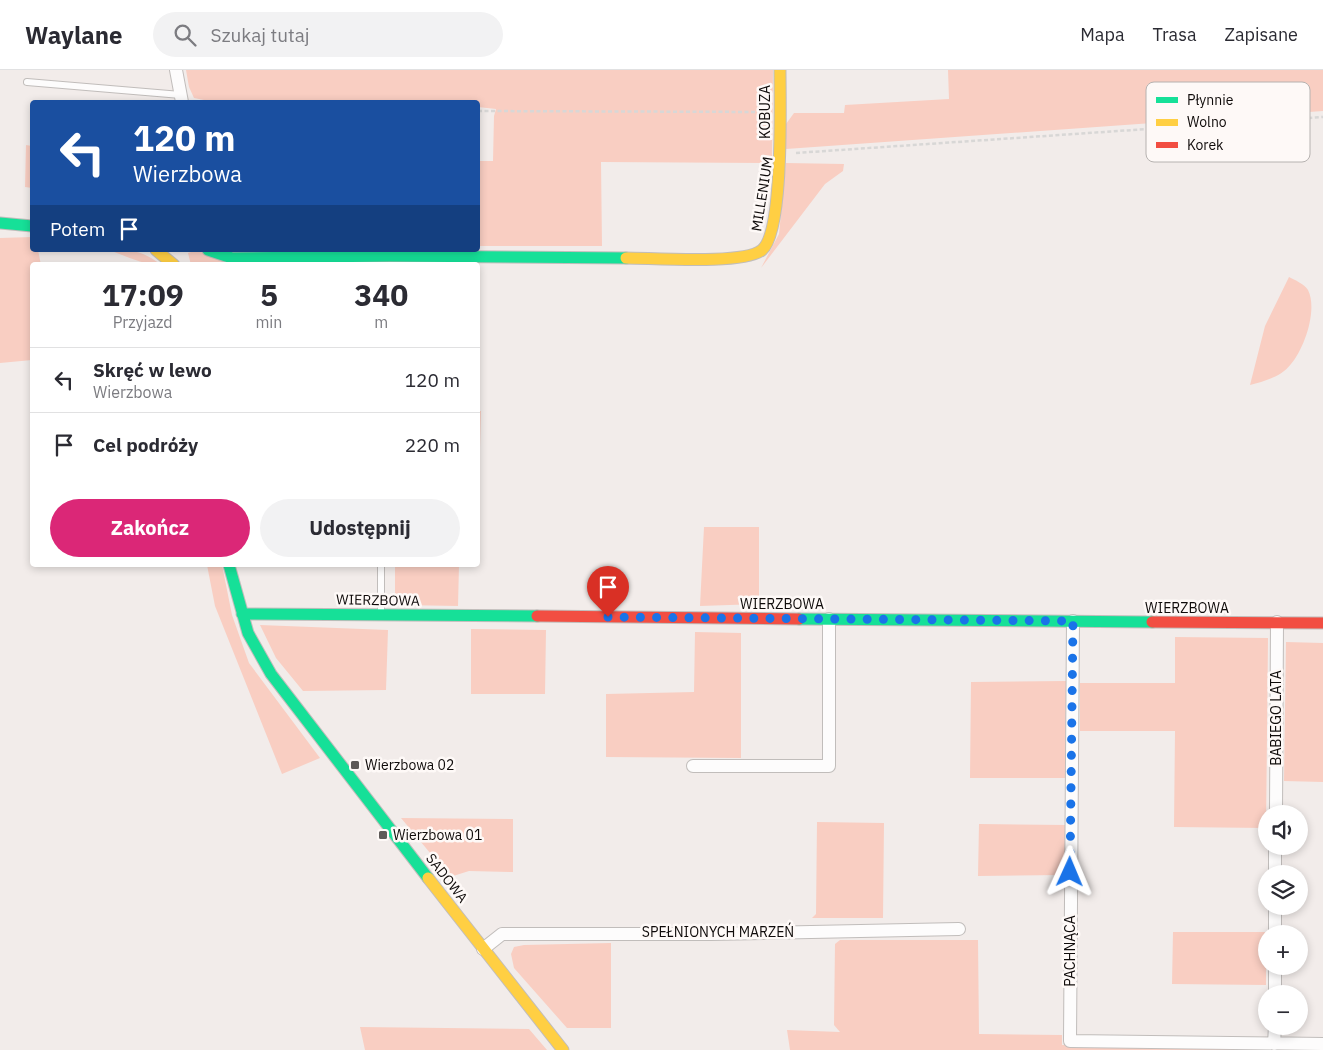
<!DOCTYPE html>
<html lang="pl">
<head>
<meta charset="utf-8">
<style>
  :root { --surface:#fff; --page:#f2f2f3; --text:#2b2b33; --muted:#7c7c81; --line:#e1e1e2; --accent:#db2777 }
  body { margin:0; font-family:"IBM Plex Sans",sans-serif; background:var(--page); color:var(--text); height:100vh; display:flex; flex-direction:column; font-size:19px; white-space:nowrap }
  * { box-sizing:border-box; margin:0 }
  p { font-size:16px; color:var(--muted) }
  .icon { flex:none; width:28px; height:28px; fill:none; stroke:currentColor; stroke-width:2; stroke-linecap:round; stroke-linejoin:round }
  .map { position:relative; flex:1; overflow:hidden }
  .details { position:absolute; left:30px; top:192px; width:450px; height:305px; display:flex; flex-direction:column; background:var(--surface); border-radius:5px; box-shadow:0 2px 8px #0003 }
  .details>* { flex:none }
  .guide { position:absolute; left:30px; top:30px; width:450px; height:152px; border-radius:5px; box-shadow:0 2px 8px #0003; background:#1a4fa0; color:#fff; overflow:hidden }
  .controls { position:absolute; left:1258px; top:735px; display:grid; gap:10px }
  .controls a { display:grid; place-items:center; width:50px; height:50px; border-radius:50%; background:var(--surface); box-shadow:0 2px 8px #0003; font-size:25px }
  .pin { position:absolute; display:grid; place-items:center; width:42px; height:42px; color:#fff; margin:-51px -21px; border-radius:50% 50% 50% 0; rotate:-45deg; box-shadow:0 0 5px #0007 }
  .pin .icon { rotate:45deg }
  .me { position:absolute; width:55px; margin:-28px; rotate:1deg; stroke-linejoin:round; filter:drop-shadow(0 0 4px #0008) }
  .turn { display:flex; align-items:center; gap:18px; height:105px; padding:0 20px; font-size:22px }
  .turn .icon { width:65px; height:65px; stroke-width:2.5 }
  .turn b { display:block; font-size:35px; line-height:42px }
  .then { display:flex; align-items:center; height:48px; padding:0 20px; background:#0003; gap:10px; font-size:19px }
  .eta { display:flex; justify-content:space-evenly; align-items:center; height:85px; text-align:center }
  .eta b { font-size:30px; font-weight:800; line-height:35px }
  .primary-button { display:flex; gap:10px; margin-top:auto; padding:10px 20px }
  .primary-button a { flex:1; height:58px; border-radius:30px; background:var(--accent); color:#fff; font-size:20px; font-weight:800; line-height:58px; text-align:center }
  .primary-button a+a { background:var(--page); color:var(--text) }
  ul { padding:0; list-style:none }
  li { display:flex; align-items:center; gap:15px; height:65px; padding:0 20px; border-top:1px solid var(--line) }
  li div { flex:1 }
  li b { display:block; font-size:19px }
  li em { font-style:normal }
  header { display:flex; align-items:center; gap:30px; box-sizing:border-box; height:70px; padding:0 25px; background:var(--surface); border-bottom:1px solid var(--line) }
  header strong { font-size:24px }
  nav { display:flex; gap:28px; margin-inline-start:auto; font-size:18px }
  .search { width:350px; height:45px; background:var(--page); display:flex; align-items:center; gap:12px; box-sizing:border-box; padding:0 18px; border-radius:28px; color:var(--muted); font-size:19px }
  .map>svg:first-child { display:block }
  .green { fill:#f9cec2 }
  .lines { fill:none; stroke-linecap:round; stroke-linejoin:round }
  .lane-casing { stroke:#c1bdbb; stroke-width:8 }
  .street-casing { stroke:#c1bdbb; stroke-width:14 }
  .fast-casing { stroke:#c1bdbb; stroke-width:13 }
  .slow-casing { stroke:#c1bdbb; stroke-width:13 }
  .jam-casing { stroke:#c1bdbb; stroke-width:13 }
  .path { stroke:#d8d7d6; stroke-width:2.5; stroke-dasharray:4 2.5; stroke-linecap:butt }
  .lane { stroke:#fdfcfc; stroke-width:6 }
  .street { stroke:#fdfcfc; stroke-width:12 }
  .fast { stroke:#16e098; stroke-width:11 }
  .slow { stroke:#ffcf43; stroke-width:11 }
  .jam { stroke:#f24e42; stroke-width:11 }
  .route { stroke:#1a73e8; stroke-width:9; stroke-dasharray:0 16.2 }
  .poi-dot { fill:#5e5a58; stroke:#fef9f7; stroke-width:2 }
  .labels { text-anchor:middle; stroke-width:5; stroke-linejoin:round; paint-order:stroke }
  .street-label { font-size:14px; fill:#0f0b0a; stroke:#fef9f7 }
  .poi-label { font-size:14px; fill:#0f0b0a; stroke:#fef9f7; text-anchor:start }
  .key { fill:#fef9f7; stroke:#b6b2b0; stroke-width:1 }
  .key-label { font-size:14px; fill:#0f0b0a }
</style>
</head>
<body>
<header>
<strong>Waylane</strong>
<div class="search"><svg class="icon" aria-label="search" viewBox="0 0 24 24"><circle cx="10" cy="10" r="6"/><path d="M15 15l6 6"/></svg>Szukaj tutaj</div>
<nav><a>Mapa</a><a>Trasa</a><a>Zapisane</a></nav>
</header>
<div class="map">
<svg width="1323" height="980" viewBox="0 0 1323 980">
  <rect width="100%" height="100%" fill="#f2ecea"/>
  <path class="green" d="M 186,0 L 773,0 L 772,93 L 601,92 L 602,176 L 478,176 L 478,91 L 493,91 L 494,46 L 496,39 L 478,37 L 478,32 L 204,30 L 194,28 L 189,17 Z
    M 948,0 L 1323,0 L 1323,41 L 786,79 L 786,54 L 794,43 L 844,43 L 845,35 L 949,29 Z
    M 26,75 L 32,76 L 32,118 L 25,117 Z
    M 786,93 L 844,94 L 843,101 L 825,114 L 761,198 L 779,164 Z
    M 32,167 L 32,180 L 38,180 L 41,195 L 32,195 L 32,290 L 0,293 L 0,168 Z
    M 109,180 C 132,180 142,180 161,195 C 143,195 126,186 109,180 Z
    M 197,180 L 233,195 L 191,195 L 188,183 Z
    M 1289,207 C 1295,210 1304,214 1308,220 C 1318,240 1304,279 1291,294 C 1281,307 1265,311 1250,315 L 1265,256 Z
    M 478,341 L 481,341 L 478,452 Z
    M 704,457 L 759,457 L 759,534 L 700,536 Z
    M 207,495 L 222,495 L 232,545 L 249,593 L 320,688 L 282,704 L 215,536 Z
    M 395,495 L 459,495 L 458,536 L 400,535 L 395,523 Z
    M 260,555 L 388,560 L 386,620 L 303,621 L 276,588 Z
    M 471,559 L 546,560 L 545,624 L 471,624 Z
    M 695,562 L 741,563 L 741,688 L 606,687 L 606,624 L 694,622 Z
    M 1175,567 L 1268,568 L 1266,758 L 1174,757 L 1175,661 L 1080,661 L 1080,613 L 1175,613 Z
    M 1286,572 L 1323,573 L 1323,712 L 1284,711 Z
    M 1066,611 L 1065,708 L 970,708 L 971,612 Z
    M 401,748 L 513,749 L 513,802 L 469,801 L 450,807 Z
    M 817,752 L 884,753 L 883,848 L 812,848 L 816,844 Z
    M 979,754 L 1066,755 L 1064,805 L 978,806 Z
    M 1173,862 L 1266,862 L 1266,915 L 1172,914 Z
    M 840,870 L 978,870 L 979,964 L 1062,965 L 1062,975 L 1323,980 L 790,980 L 787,960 L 840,962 L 834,955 L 835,874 Z
    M 611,873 L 611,958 L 567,958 L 514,898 L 511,884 L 514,877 L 524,875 Z
    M 360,957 L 529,959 L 547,980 L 365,980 Z"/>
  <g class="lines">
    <g class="lane-casing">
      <path id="lane" d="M 27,12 L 181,25
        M 381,495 L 381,544"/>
    </g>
    <g class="street-casing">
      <path id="street" d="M 176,0 L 182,32
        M 1073,551 L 1070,971 L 1323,974
        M 693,696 L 829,696 L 829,549
        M 1276,744 L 1277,552
        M 1275,804 L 1275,776
        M 1275,864 L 1275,836
        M 483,879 L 502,864 L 711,864 L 959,859
        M 1275,924 L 1275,896
        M 1274,974 L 1275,956"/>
    </g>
    <g class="fast-casing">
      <path id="fast" d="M 0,153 L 32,156
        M 208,180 L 232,188 L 390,186 L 626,188
        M 229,495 L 248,563 L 271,604 L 428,808
        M 242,544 L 537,546
        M 799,549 L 1152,552"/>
    </g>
    <g class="slow-casing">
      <path id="slow" d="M 156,180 L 174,195
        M 626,188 C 653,188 744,195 762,180 C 784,161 780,32 780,0
        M 428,808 L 563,980"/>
    </g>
    <g class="jam-casing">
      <path id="jam" d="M 537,546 L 799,549
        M 1152,552 L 1323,553"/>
    </g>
    <path class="path" d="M 478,41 L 766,42
      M 796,83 L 1323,47"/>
    <use href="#lane" class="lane"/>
    <use href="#street" class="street"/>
    <use href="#fast" class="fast"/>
    <use href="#slow" class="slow"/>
    <use href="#jam" class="jam"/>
  </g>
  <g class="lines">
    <path class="route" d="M 608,547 L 1073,551 L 1070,802"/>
  </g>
  <g class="poi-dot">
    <rect x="350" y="690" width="10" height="10" rx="2.5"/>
    <rect x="378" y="760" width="10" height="10" rx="2.5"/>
  </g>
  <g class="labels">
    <g class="street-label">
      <text transform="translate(765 42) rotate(-90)" y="5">KOBUZA</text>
      <text transform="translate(762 124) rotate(-81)" y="5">MILLENIUM</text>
      <text transform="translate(378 530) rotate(1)" y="5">WIERZBOWA</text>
      <text x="782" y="539">WIERZBOWA</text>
      <text x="1187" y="543">WIERZBOWA</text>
      <text transform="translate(1276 648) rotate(-90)" y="5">BABIEGO LATA</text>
      <text transform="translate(447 808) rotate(52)" y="5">SADOWA</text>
      <text x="718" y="867">SPEŁNIONYCH MARZEŃ</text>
      <text transform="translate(1070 881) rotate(-90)" y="5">PACHNĄCA</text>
    </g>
    <g class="poi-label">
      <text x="365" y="700">Wierzbowa 02</text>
      <text x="393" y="770">Wierzbowa 01</text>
    </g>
  </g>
  <rect x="1146" y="12" width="164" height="80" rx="8" class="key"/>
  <rect x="1156" y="27" width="22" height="6" fill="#16e098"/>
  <rect x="1156" y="49" width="22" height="7" fill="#ffcf43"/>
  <rect x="1156" y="72" width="22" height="6" fill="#f24e42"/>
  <g class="key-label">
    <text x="1187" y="35">Płynnie</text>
    <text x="1187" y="57">Wolno</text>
    <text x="1187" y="80">Korek</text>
  </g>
</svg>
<div class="controls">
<a><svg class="icon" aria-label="sound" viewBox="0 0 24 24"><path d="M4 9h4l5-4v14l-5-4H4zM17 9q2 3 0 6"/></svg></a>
<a><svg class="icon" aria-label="layers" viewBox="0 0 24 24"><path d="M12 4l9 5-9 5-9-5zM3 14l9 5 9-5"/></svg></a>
<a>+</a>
<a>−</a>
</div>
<div class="pin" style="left:608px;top:547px;background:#d93025"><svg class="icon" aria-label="arrive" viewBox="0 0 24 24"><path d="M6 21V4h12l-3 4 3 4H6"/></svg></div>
<svg class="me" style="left:1070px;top:802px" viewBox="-20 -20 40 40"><path d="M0-17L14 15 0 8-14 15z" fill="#1a73e8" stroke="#fff" stroke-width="4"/></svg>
<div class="guide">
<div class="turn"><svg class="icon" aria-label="left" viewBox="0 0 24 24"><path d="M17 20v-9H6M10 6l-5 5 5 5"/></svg><div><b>120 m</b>Wierzbowa</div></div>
<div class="then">Potem<svg class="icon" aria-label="arrive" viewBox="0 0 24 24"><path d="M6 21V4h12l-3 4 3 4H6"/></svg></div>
</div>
<section class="details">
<div class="eta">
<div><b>17:09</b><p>Przyjazd</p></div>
<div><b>5</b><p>min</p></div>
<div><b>340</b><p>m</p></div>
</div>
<ul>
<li><svg class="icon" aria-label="left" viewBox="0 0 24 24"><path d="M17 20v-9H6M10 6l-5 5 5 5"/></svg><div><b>Skręć w lewo</b><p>Wierzbowa</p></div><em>120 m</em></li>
<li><svg class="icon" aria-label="arrive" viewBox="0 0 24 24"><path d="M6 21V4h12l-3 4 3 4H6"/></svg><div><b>Cel podróży</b></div><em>220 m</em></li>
</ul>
<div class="primary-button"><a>Zakończ</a><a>Udostępnij</a></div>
</section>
</div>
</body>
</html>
